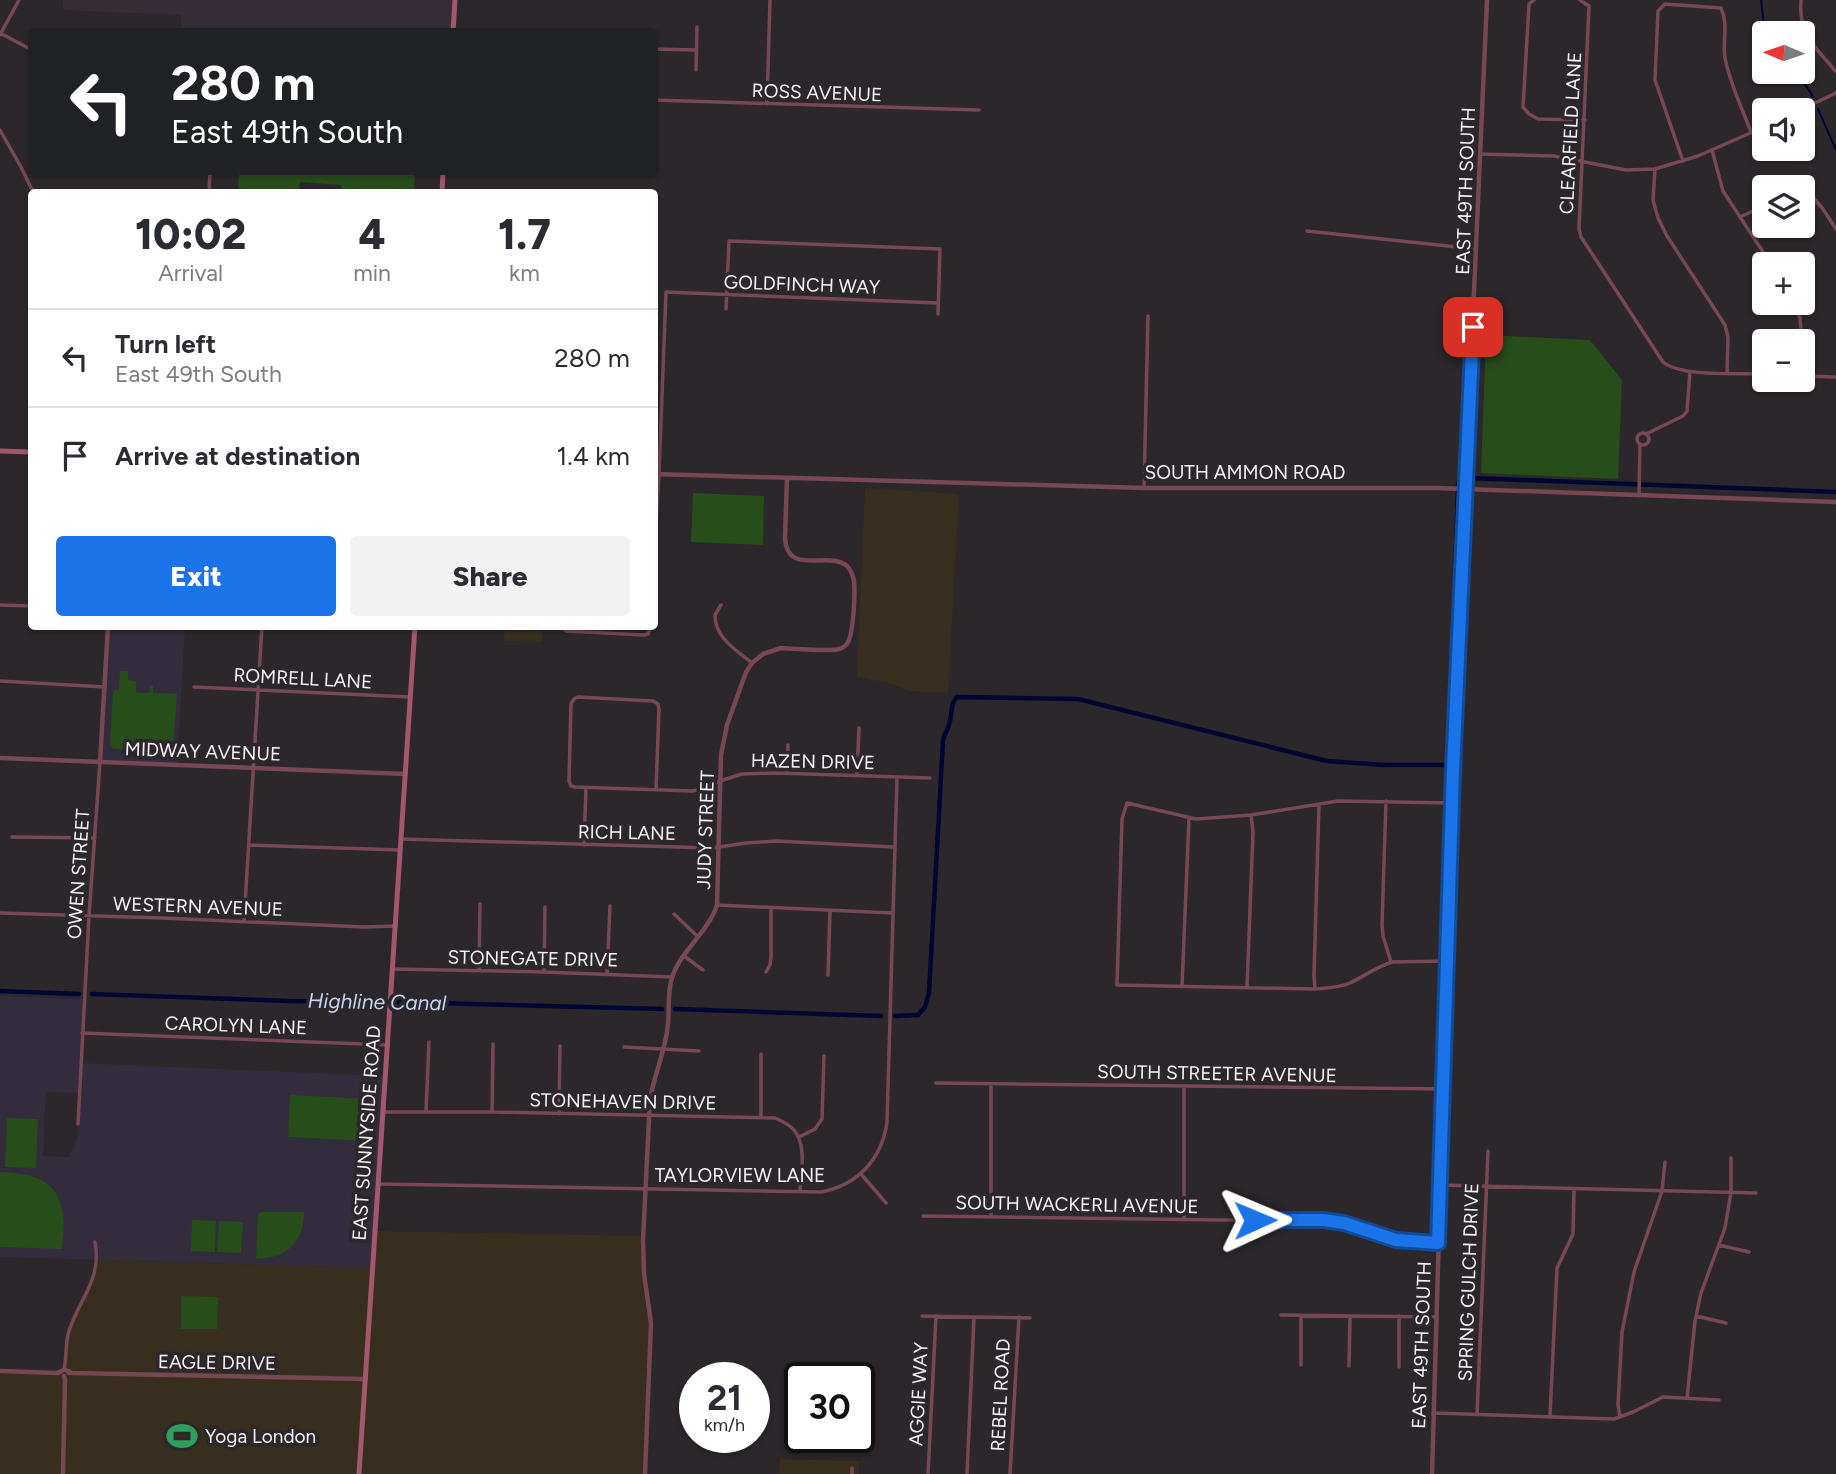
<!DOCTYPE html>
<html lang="en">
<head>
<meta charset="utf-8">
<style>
  :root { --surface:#fff; --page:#f2f2f3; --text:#2b2b33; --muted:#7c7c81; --line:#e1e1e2; --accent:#1a73e8 }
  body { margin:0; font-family:Figtree,sans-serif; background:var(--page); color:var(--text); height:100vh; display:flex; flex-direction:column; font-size:26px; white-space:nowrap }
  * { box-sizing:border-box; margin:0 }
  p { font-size:23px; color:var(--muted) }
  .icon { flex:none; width:38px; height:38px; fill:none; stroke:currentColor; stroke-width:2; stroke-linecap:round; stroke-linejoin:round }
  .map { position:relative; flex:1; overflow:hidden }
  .details { position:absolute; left:28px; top:189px; width:630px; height:441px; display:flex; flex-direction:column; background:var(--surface); border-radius:7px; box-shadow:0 2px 5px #0004 }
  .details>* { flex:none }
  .guide { position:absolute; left:28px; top:28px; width:630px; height:147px; border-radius:7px; box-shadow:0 2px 5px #0004; background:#202124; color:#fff; overflow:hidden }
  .needle { width:46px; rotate:272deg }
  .fabs { position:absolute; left:1752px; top:21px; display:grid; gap:14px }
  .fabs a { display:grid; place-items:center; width:63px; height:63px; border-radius:7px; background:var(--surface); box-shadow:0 2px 5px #0004; font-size:35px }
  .speed { position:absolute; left:679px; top:1362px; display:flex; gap:14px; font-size:35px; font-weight:700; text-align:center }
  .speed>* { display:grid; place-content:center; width:91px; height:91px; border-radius:50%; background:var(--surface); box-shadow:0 2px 5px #0004; line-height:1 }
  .speed small { font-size:18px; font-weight:400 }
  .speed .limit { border:4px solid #111; border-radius:10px; background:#fff; color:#111 }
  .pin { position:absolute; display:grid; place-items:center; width:60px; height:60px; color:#fff; margin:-30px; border-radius:14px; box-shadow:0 4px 10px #0006 }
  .me { position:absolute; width:77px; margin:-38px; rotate:89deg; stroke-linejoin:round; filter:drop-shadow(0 0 5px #0008) }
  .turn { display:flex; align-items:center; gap:24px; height:147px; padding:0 28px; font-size:32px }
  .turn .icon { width:91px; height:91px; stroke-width:2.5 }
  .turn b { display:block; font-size:49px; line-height:60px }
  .eta { display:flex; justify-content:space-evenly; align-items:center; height:119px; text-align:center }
  .eta b { font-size:42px; font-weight:800; line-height:49px }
  .cta { display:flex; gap:14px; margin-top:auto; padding:14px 28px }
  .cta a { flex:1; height:80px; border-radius:7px; background:var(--accent); color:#fff; font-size:28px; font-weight:800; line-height:80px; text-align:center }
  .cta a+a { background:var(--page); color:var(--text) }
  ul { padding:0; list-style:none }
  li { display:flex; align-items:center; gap:21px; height:98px; padding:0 28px; border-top:2px solid var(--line) }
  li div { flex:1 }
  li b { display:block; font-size:26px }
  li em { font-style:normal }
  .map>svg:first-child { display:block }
  .commercial { fill:#382e1e }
  .built { fill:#352c36 }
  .education { fill:#322c3c; fill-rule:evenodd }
  .green { fill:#274d1b }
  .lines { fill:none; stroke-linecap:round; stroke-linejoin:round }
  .stream { stroke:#000632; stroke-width:2 }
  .canal { stroke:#000632; stroke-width:4.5 }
  .minor { stroke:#774754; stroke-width:3.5 }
  .tertiary { stroke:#774754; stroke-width:4.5 }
  .secondary { stroke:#a2576d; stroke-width:5 }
  .route-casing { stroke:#114b97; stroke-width:18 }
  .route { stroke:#1a73e8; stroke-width:12 }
  .labels { text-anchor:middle; stroke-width:7; stroke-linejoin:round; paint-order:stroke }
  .street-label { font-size:19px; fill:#f5f2f5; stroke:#2b272b }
  .poi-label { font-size:19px; fill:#f5f2f5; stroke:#2b272b; text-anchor:start }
  .water-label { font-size:21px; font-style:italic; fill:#c2d5f5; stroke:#2b272b }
</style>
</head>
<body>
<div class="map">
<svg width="1836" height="1474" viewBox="0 0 1836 1474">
  <rect width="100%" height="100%" fill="#2b272b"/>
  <path class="commercial" d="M 865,488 L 959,494 L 948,693 L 909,691 L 889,683 L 857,677 Z
    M 503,627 L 542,627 L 542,642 L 505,641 Z
    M 376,1231 L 643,1236 L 643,1254 L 651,1323 L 645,1474 L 0,1474 L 0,1371 L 66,1373 L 65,1355 L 69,1331 L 97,1268 L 98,1260 L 373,1268 Z
    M 780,1459 L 859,1461 L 859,1474 L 779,1474 Z"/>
  <path class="built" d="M 63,0 L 455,0 L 453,32 L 231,32 L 181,30 L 181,15 L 63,10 Z"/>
  <path class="education" d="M 108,627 L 185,627 L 177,764 L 100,762 Z
    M 0,996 L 84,999 L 81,1063 L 386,1076 L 373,1268 L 0,1257 ZM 46,1092 L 80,1093 L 77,1140 L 69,1157 L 43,1156 Z"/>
  <path class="green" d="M 239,172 L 415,172 L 414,192 L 346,192 L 346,190 L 341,189 L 341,185 L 300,182 L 299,192 L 238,192 Z
    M 1486,335 L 1590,340 L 1622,380 L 1618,479 L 1481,473 Z
    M 693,493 L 764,496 L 763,545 L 691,542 Z
    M 120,671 L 128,671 L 128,680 L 136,681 L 136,692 L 149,693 L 150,686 L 153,686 L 153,693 L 177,694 L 173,748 L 169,752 L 113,749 L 110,743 L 113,690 L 119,690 Z
    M 290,1095 L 370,1099 L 368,1141 L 288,1137 Z
    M 7,1118 L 38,1119 L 36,1168 L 5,1167 Z
    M 0,1172 C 30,1173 59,1178 63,1215 C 65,1226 63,1238 62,1249 L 0,1247 Z
    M 261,1212 L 304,1212 C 304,1242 286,1260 256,1258 L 258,1214 Z
    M 192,1220 L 216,1221 L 215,1252 L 191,1251 Z
    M 219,1221 L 243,1222 L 241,1253 L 217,1252 Z
    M 181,1296 L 218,1297 L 217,1329 L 181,1329 Z"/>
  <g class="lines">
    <path class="stream" d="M 1761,0 L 1765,33
      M 1785,72 C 1800,77 1806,84 1813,97
      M 1818,109 L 1836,150"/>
    <path class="canal" d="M 1470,478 L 1836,492
      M 1458,484 L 1460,478
      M 0,991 L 79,994
      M 92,994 L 289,1001 L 400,1002 L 662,1009
      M 675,1009 L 881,1016
      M 895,1016 L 918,1015 L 925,1007 L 929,993 L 943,741 C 944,734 947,731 949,725 C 953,714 949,706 957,697 L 1078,699 L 1327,761 L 1385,765 L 1447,765 L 1449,762 L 1458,492"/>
    <path class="minor" d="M 1534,0 L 1529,4 L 1523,107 L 1529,114 L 1538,119 L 1585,120
      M 1580,0 L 1589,6 L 1579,229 L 1581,237 L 1663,362 C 1680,377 1740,373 1764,374
      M 1801,0 C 1798,36 1817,48 1836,72
      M 0,33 L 32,50
      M 0,35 L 19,0
      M 654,49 L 696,50
      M 696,70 L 697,27
      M 654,100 L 979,110
      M 767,104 L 770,0
      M 1800,110 L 1836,93
      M 0,130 L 21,167 L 33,192
      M 1712,150 L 1723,191 L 1771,264
      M 1480,154 L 1554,156 L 1626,170 L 1655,169 L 1698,156 L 1764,127
      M 1683,161 L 1655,80 L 1658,11 L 1665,4 L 1721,8 C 1729,26 1722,39 1725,58 C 1730,84 1742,108 1751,132
      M 1655,169 L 1653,200 L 1658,218 L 1667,236 L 1725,325 L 1728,337 L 1727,372
      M 209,192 L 210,172
      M 1802,193 L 1811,195 L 1823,209 L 1836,229
      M 1740,217 L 1764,206
      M 1307,231 L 1476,249
      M 1793,303 L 1800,318 L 1802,341
      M 726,309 L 729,241 L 940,249 L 938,314
      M 1802,376 L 1836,377
      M1637 439a6 6 0 1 1 12 0a6 6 0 1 1-12 0Z
      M 1646,434 L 1683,416 L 1687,411 L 1690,371
      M 31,451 L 32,429
      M 1144,488 L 1148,316
      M 1639,495 L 1640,444
      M 654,560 L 659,474 L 666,292 L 938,303
      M 0,605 L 32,606
      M 721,605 L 715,615 C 715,638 736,650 752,663
      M 560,626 L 566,631 L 644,635 L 648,634 L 651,626
      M 0,681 L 105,687
      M 194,687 L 410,697
      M 787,773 L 788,745
      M 857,775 L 859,728
      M 656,790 L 659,709 L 658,704 L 653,701 L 578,697 L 574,699 L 571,704 L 569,781 L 571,786 L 575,787 L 692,791 L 708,788 L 720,781 L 742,774 L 776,773 L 930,778
      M 1386,801 L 1382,925 L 1383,936 L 1391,962
      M 12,837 L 95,838
      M 401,839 L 712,848 L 746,843 L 776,841 L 894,847
      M 249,845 L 400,850
      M 584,845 L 586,788
      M 717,905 L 892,913
      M 0,913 L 163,918 L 364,927 L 396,926
      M 674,914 L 698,937
      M 244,921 L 262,626
      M 684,956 L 703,970
      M 1447,961 L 1393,962 C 1377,966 1365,976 1350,983 C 1339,988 1327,988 1315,989 L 1117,985 L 1122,819 L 1127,803 L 1196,819 L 1251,815 L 1338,801 L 1452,803
      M 393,969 L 544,972 L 672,977
      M 479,971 L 480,904
      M 544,972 L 545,907
      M 766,972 L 770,965 L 771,957 L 771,909
      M 607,974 L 610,906
      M 828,975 L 830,911
      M 1182,987 L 1189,818
      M 1247,988 L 1253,832 L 1251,815
      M 1315,989 L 1314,975 L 1319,804
      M 82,1033 L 388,1045
      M 624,1047 L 699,1051
      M 936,1083 L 1443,1089
      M 426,1111 L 429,1042
      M 384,1112 L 492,1112 L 775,1118 C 782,1121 789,1124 794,1130 C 807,1145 801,1173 800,1191
      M 492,1112 L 493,1044
      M 559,1114 L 560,1046
      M 761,1117 L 761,1054
      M 78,1124 L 89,916 L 100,762
      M 799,1137 L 815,1129 L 822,1119 L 824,1056
      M 861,1174 L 886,1203
      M 379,1184 L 821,1192 C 858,1185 882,1159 887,1122 L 897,777
      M 1440,1185 L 1756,1193
      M 923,1216 L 1220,1220 L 1323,1220 L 1344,1223 L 1396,1240 L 1438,1243
      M 991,1216 L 991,1084
      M 1184,1219 L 1184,1086
      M 1719,1245 L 1749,1252
      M 1281,1315 L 1436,1317
      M 922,1316 L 1030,1318
      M 1696,1316 L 1726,1323
      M 1301,1365 L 1301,1315
      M 1349,1366 L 1350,1316
      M 1399,1367 L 1399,1316
      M 64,1369 C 67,1357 65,1343 69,1331 C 80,1297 102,1280 95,1242
      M 1687,1398 L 1695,1321 L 1701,1293 L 1725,1228 L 1731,1192 L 1731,1158
      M 1433,1413 L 1614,1419 L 1633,1412 L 1663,1397 L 1719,1400
      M 1477,1414 L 1488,1151
      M 1550,1416 L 1557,1268 L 1573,1234 L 1574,1189
      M 1620,1417 L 1618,1405 L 1622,1332 L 1634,1272 L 1662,1191 L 1665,1162
      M 852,1474 L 852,1468
      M 928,1474 L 936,1316
      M 967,1474 L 974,1317
      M 1010,1474 L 1019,1317"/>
    <path class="tertiary" d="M 654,474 L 1144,488 L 1436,488 L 1836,502
      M 0,758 L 405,774
      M 100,762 L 108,626
      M 0,1371 L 58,1373 L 65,1369 L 69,1373
      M 69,1371 L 72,1373 L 366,1379
      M 63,1474 L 65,1380 L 64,1376
      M 645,1474 L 651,1323 L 644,1274 L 643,1240 L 650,1099 C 654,1078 662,1058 666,1037 C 671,1018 666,996 672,978 C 680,951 708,933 717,905 L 721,755 L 727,725 L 746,672 L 752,663 L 763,654 L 781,648 C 796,649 810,650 825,650 C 832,650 840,651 846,645 C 854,638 855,592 854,581 C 853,576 851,570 847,566 C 829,550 787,577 785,538 L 787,478
      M 1432,1474 L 1452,784 L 1487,0"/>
    <path class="secondary" d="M 453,32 L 455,0
      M 442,192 L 443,172
      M 0,451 L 32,452
      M 359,1474 L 415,626"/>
  </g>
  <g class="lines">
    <g class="route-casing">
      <path id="route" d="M 1255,1220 L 1323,1220 L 1344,1223 L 1396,1240 L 1438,1243 L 1453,770 L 1473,327"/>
    </g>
    <use href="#route" class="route"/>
  </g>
  <defs>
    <g id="stadium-bare" transform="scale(2.415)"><path d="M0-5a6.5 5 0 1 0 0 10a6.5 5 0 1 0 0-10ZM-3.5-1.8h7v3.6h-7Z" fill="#2e9e5b" stroke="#2b272b" stroke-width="2.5" paint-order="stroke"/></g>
  </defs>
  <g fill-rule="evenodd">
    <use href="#stadium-bare" x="182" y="1436"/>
  </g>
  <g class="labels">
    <g class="street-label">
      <text transform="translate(817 92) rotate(2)" y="7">ROSS AVENUE</text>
      <text transform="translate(1570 133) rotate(-87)" y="7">CLEARFIELD LANE</text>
      <text transform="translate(1465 191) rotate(-88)" y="7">EAST 49TH SOUTH</text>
      <text transform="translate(802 284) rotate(2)" y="7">GOLDFINCH WAY</text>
      <text x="1245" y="479">SOUTH AMMON ROAD</text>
      <text transform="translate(303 678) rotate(3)" y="7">ROMRELL LANE</text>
      <text transform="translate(203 751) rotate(2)" y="7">MIDWAY AVENUE</text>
      <text transform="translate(813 761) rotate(1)" y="7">HAZEN DRIVE</text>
      <text transform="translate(705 830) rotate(-88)" y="7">JUDY STREET</text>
      <text transform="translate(627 832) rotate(1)" y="7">RICH LANE</text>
      <text transform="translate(78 874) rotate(-86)" y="7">OWEN STREET</text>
      <text transform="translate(198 906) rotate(2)" y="7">WESTERN AVENUE</text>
      <text transform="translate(533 958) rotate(1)" y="7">STONEGATE DRIVE</text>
      <text transform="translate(236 1025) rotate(2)" y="7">CAROLYN LANE</text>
      <text transform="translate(1217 1073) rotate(1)" y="7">SOUTH STREETER AVENUE</text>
      <text transform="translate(623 1101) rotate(1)" y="7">STONEHAVEN DRIVE</text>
      <text transform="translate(366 1133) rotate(-86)" y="7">EAST SUNNYSIDE ROAD</text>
      <text x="740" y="1182">TAYLORVIEW LANE</text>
      <text transform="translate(1077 1204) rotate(1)" y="7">SOUTH WACKERLI AVENUE</text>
      <text transform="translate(1468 1282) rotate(-88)" y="7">SPRING GULCH DRIVE</text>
      <text transform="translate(1421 1345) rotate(-88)" y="7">EAST 49TH SOUTH</text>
      <text transform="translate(217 1362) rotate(1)" y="7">EAGLE DRIVE</text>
      <text transform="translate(918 1394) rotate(-87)" y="7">AGGIE WAY</text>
      <text transform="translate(1000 1395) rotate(-87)" y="7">REBEL ROAD</text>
    </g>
    <g class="poi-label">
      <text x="205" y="1443">Yoga London</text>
    </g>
    <g class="water-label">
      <text transform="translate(377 1002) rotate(1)" y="7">Highline Canal</text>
    </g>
  </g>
</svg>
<div class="fabs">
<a><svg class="needle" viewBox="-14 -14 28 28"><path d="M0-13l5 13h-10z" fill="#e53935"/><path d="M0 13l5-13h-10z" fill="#7c7c81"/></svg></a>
<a><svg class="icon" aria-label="sound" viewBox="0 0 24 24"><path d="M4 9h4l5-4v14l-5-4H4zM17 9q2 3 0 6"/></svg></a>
<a><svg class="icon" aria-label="layers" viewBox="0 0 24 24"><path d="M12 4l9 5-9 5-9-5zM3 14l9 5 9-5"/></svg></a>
<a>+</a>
<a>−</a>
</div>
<div class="speed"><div>21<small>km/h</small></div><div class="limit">30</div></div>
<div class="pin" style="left:1473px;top:327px;background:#d93025"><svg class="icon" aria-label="arrive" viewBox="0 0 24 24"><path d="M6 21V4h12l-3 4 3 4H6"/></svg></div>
<svg class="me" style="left:1255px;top:1220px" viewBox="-20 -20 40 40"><path d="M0-17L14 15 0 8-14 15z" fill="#1a73e8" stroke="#fff" stroke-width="4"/></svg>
<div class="guide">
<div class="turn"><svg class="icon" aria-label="left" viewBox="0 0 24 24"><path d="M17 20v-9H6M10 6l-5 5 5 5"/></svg><div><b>280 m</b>East 49th South</div></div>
</div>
<section class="details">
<div class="eta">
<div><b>10:02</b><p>Arrival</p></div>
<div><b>4</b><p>min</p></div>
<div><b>1.7</b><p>km</p></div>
</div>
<ul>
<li><svg class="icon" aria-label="left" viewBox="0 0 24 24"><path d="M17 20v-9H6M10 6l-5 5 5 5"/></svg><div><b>Turn left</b><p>East 49th South</p></div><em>280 m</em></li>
<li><svg class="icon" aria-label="arrive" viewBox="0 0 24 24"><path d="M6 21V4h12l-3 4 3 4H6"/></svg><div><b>Arrive at destination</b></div><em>1.4 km</em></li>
</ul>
<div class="cta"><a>Exit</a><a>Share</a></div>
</section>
</div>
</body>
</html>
